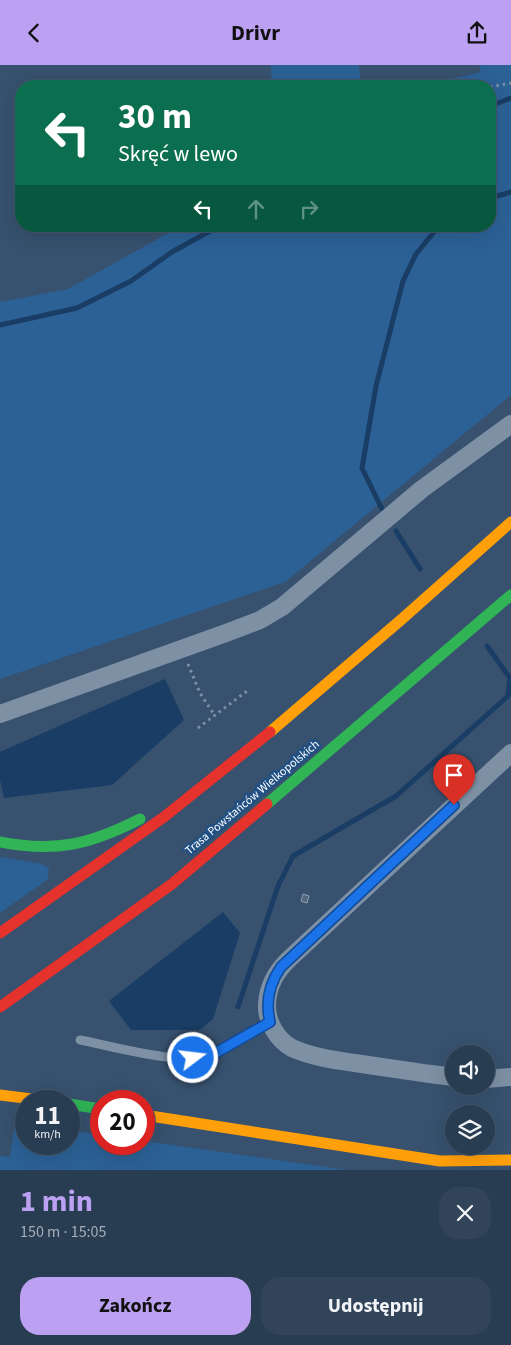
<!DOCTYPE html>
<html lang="pl">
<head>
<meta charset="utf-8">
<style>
  :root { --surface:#293d52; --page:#314459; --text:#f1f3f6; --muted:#a5aeb8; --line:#455669; --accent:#bca0f2 }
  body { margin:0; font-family:"Source Sans 3",sans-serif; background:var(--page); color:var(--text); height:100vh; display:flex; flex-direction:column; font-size:19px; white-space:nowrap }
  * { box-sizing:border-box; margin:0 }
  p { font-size:16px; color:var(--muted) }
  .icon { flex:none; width:28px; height:28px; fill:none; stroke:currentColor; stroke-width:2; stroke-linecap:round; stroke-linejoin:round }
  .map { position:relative; height:1105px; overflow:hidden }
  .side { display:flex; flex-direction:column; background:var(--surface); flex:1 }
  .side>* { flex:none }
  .banner { position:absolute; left:15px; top:15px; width:481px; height:152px; border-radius:20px; box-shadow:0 5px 20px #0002,0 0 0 1px var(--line); background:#0b6e4f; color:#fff; overflow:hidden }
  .fabs { position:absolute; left:445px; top:980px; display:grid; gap:10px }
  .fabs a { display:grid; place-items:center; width:50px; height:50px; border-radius:50%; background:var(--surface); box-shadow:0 5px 20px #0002,0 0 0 1px var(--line); font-size:25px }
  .speed { position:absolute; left:15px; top:1025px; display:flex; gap:10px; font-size:25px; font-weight:700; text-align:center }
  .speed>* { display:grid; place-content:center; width:65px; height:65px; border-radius:50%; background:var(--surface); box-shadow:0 5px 20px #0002,0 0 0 1px var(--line); line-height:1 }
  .speed small { font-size:12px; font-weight:400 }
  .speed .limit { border:8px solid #d22; background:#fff; color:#111 }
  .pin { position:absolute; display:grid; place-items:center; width:42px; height:42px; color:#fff; margin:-51px -21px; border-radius:50% 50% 50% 0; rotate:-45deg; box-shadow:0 0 5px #0007 }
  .pin .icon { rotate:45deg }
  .me { position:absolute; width:55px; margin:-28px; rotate:75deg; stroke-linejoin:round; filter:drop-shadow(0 0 4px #0008) }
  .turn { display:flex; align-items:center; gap:18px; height:105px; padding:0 20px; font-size:22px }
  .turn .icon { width:65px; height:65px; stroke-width:2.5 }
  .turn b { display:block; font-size:35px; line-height:42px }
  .lanes { display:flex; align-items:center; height:48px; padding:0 20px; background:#0003; justify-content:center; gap:25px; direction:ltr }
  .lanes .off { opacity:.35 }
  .round { display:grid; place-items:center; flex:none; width:52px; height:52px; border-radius:20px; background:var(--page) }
  .overview { display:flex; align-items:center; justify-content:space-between; height:85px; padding:0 20px }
  h1 { font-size:30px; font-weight:700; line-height:38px; color:var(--accent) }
  .action { display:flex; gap:10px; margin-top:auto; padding:10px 20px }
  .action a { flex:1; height:58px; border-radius:20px; background:var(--accent); color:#111; font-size:20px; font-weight:700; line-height:58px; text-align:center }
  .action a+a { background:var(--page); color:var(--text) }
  header { display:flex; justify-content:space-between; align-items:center; height:65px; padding:0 20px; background:var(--accent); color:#111; font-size:22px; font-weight:700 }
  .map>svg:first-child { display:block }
  .green { fill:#2c6196 }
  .water { fill:#193d64 }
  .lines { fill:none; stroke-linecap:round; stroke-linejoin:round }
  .stream { stroke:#193d64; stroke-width:5 }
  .building { fill:#51667d; stroke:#91a1b2 }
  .path { stroke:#7d90a4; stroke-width:3; stroke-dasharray:2.5 4; stroke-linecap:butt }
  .lane { stroke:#7d90a4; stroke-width:9 }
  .street { stroke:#7d90a4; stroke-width:18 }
  .fast { stroke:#30b455; stroke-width:11 }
  .slow { stroke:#ff9f0a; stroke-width:11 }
  .jam { stroke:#e5322d; stroke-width:11 }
  .route-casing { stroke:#114b97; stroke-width:12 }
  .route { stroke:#1a73e8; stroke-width:9 }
  .labels { text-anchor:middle; stroke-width:5; stroke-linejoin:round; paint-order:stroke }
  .street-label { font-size:12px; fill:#fff; stroke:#205084 }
</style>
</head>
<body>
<header><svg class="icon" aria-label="back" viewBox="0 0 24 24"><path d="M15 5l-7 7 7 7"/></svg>Drivr<svg class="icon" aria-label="share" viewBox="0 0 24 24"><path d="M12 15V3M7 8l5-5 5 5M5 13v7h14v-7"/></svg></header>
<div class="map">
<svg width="511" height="1105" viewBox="0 0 511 1105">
  <rect width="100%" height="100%" fill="#37516e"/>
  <path class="green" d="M 271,0 L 359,0 L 361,21 L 272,21 Z
    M 479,0 L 511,0 L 511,330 L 285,517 L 0,614 L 0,237 L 68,224 L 181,161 L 490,161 L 490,21 L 422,21 L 481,7 Z
    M 0,792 L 43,799 L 49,804 L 48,814 L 0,848 Z
    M 15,1057 L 26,1059 L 26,1079 L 69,1079 L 69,1065 L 101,1070 L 101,1079 L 144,1079 L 144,1076 L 347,1105 L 0,1105 L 0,1091 L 10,1092 Z"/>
  <path class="water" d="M 165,614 L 184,655 L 112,720 L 4,733 L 0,715 L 0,687 Z
    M 223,847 L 240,868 L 213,954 L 200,965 L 131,965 L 109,936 Z"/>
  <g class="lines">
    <path class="stream" d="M 490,41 L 511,33
      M 490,133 L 511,127
      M 0,260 L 77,243 L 131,216 L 172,187 L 219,161
      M 382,444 L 362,403 L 376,321 L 403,216 L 416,189 L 439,161
      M 396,466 L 420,504
      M 238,942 L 278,821 L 293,791 L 396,731 L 508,631 L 510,613 L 487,581"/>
  </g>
  <path class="building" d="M 303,829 L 309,831 L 307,838 L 301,836 Z"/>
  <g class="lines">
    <path class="path" d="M 490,22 L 511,18
      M 188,599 L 200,628 L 215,651
      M 198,663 L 247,626"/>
    <path class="lane" d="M 80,975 C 112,981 183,1002 213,989 C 232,981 251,967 269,957"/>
    <path class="street" d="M 0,649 L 226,568 L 260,555 L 282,542 L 422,424 L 511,359
      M 454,1012 C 421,1008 388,1003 355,998 C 334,995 312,992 292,983 C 277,975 266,956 267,939 C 268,921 275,908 288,895 L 511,688
      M 486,1014 L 511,1012"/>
    <path class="fast" d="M 267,739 L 511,530
      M 0,777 C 56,788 91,779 140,754
      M 69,1039 L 101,1044"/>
    <path class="slow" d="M 270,667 L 402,554 L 511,457
      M 0,1030 L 48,1036
      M 144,1050 L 440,1096 L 511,1095"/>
    <path class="jam" d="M 0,868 L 164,752 L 270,667
      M 0,942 L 172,819 L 267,739"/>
  </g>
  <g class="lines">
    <g class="route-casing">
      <path id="route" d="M 193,993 L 212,990 L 270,957 C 265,936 269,919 281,902 L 454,740"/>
    </g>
    <use href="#route" class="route"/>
  </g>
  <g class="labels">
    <g class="street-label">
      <text transform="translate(252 732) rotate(-40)" y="4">Trasa Powstańców Wielkopolskich</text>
    </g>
  </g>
</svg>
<div class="fabs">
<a><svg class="icon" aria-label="sound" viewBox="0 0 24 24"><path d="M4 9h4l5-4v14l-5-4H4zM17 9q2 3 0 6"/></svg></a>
<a><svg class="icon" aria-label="layers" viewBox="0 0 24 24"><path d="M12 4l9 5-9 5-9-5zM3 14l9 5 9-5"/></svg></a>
</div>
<div class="speed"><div>11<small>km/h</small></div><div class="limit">20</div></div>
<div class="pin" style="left:454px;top:740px;background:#d93025"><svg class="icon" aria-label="arrive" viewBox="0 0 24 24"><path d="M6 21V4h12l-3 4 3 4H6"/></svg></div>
<svg class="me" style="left:193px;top:993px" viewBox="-20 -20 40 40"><circle r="17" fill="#1a73e8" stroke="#fff" stroke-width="3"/><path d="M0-11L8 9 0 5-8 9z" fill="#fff"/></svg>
<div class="banner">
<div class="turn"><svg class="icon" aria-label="left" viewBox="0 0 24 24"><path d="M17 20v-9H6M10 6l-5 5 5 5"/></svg><div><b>30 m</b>Skręć w lewo</div></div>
<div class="lanes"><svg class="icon" aria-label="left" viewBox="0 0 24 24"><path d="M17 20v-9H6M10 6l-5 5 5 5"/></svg><svg class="icon off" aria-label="ahead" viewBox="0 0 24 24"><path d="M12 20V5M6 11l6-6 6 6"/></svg><svg class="icon off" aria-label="right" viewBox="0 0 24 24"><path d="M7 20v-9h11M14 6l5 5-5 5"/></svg></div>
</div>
</div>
<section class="side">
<div class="overview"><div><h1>1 min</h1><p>150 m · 15:05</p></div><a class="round"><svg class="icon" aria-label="close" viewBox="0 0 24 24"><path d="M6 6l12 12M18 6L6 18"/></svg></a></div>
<div class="action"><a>Zakończ</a><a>Udostępnij</a></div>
</section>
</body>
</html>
